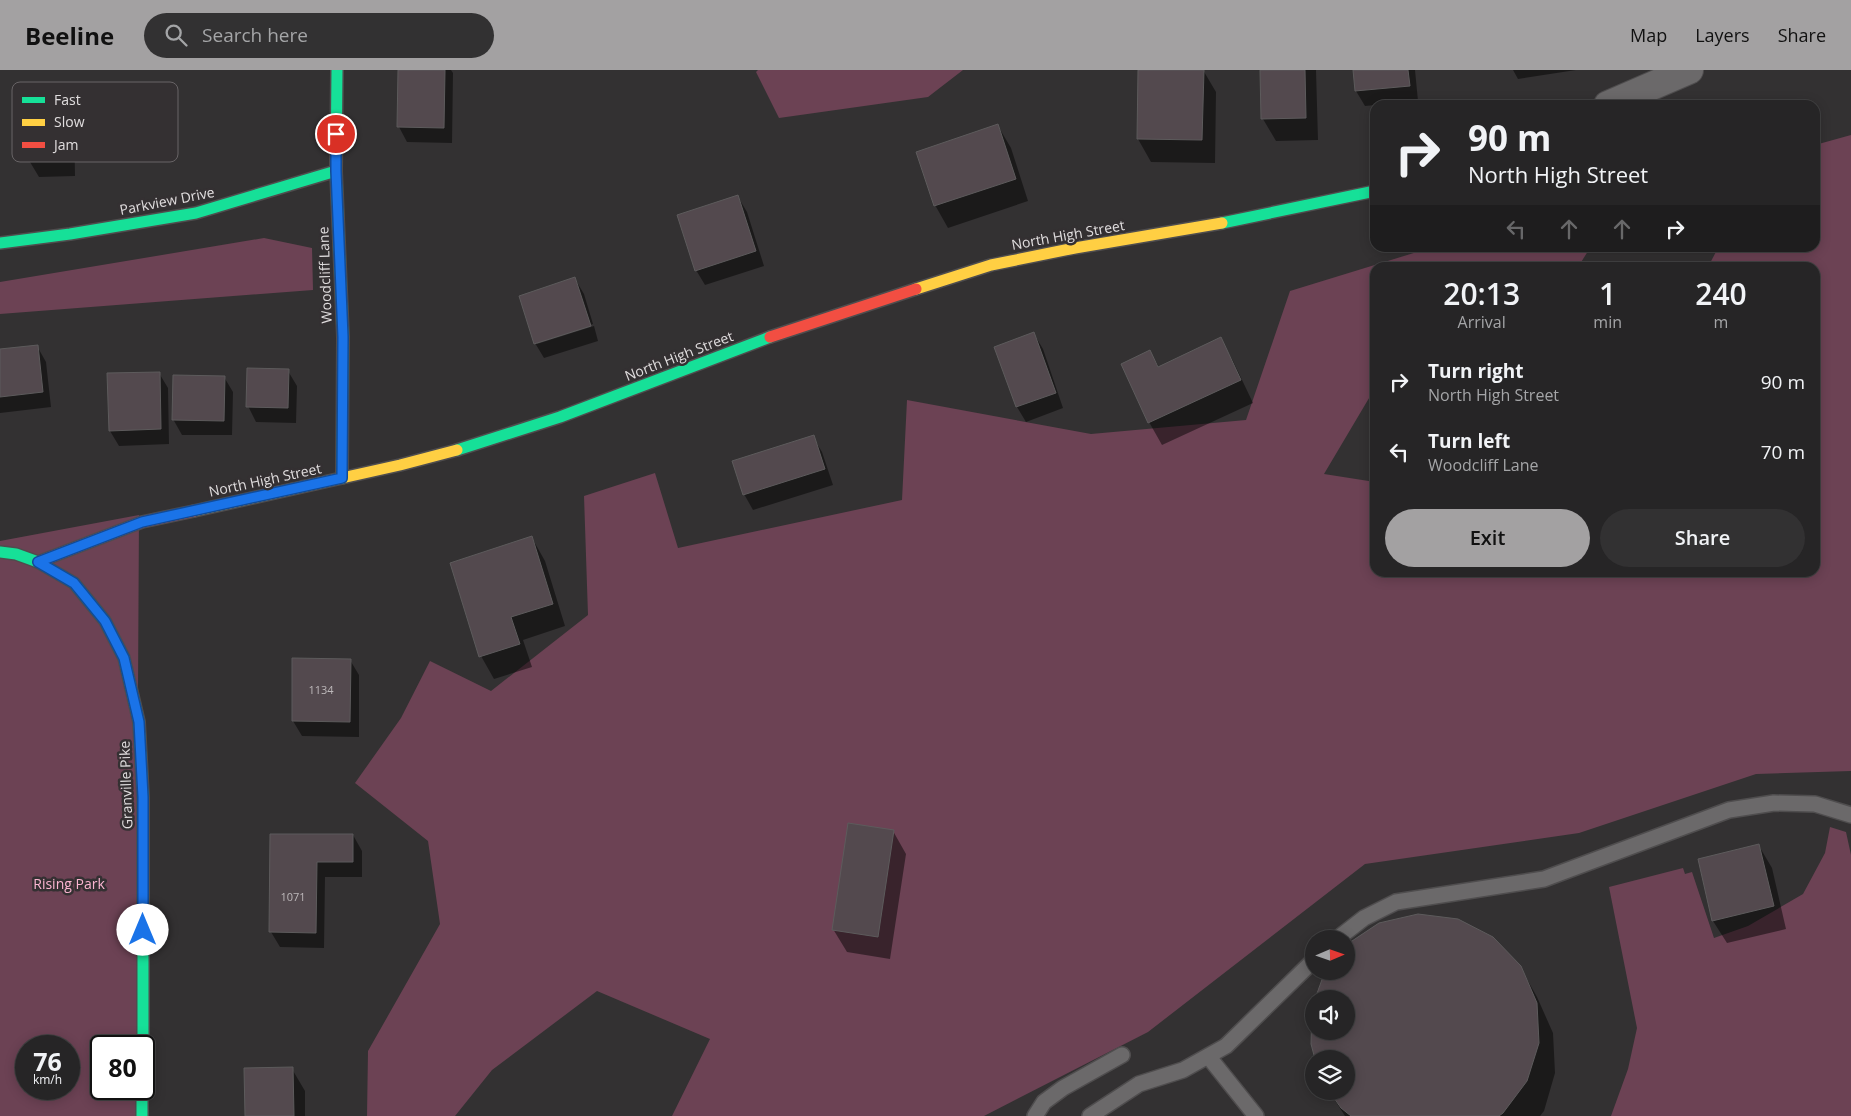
<!DOCTYPE html>
<html lang="en">
<head>
<meta charset="utf-8">
<style>
  :root { --surface:#262526; --page:#323132; --text:#f1f3f6; --muted:#a4a5a7; --line:#424243; --accent:#a3a1a2 }
  body { margin:0; font-family:"Open Sans",sans-serif; background:var(--page); color:var(--text); height:100vh; display:flex; flex-direction:column; font-size:19px; white-space:nowrap }
  * { box-sizing:border-box; margin:0 }
  p { font-size:16px; color:var(--muted) }
  .icon { flex:none; width:28px; height:28px; fill:none; stroke:currentColor; stroke-width:2; stroke-linecap:round; stroke-linejoin:round }
  .map { position:relative; flex:1; overflow:hidden }
  .details { position:absolute; left:1370px; top:192px; width:450px; height:315px; display:flex; flex-direction:column; background:var(--surface); border-radius:15px; box-shadow:0 2px 12px #0003,0 0 0 1px var(--line) }
  .details>* { flex:none }
  .hud { position:absolute; left:1370px; top:30px; width:450px; height:152px; border-radius:15px; box-shadow:0 2px 12px #0003,0 0 0 1px var(--line); background:#262526; color:var(--text); overflow:hidden }
  .needle { width:32px; rotate:88deg }
  .tools { position:absolute; left:1305px; top:860px; display:grid; gap:10px }
  .tools a { display:grid; place-items:center; width:50px; height:50px; border-radius:50%; background:var(--surface); box-shadow:0 2px 12px #0003,0 0 0 1px var(--line); font-size:25px }
  .speed { position:absolute; left:15px; top:965px; display:flex; gap:10px; font-size:25px; font-weight:700; text-align:center }
  .speed>* { display:grid; place-content:center; width:65px; height:65px; border-radius:50%; background:var(--surface); box-shadow:0 2px 12px #0003,0 0 0 1px var(--line); line-height:1 }
  .speed small { font-size:12px; font-weight:400 }
  .speed .limit { border:2px solid #111; border-radius:8px; background:#fff; color:#111 }
  .pin { position:absolute; display:grid; place-items:center; width:42px; height:42px; color:#fff; margin:-21px; border:2px solid #fff; border-radius:50%; box-shadow:0 1px 5px #0007 }
  .me { position:absolute; width:55px; margin:-28px; rotate:0deg; stroke-linejoin:round; filter:drop-shadow(0 0 4px #0008) }
  .turn { display:flex; align-items:center; gap:18px; height:105px; padding:0 15px; font-size:22px }
  .turn .icon { width:65px; height:65px; stroke-width:2.5 }
  .turn b { display:block; font-size:35px; line-height:42px }
  .lanes { display:flex; align-items:center; height:48px; padding:0 15px; background:#0003; justify-content:center; gap:25px; direction:ltr }
  .lanes .off { opacity:.35 }
  .eta { display:flex; justify-content:space-evenly; align-items:center; height:85px; text-align:center }
  .eta b { font-size:30px; font-weight:600; line-height:35px }
  .cta { display:flex; gap:10px; margin-top:auto; padding:10px 15px }
  .cta a { flex:1; height:58px; border-radius:30px; background:var(--accent); color:#111; font-size:20px; font-weight:600; line-height:58px; text-align:center }
  .cta a+a { background:var(--page); color:var(--text) }
  ul { padding:0; list-style:none }
  li { display:flex; align-items:center; gap:15px; height:70px; padding:0 15px }
  li div { flex:1 }
  li b { display:block; font-size:19px }
  li em { font-style:normal }
  header { display:flex; align-items:center; gap:30px; box-sizing:border-box; height:70px; padding:0 25px; background:var(--accent); color:#111 }
  header strong { font-size:24px }
  nav { display:flex; gap:28px; margin-inline-start:auto; font-size:18px }
  .search { width:350px; height:45px; background:var(--page); display:flex; align-items:center; gap:12px; box-sizing:border-box; padding:0 18px; border-radius:28px; color:var(--muted); font-size:19px }
  .map>svg:first-child { display:block }
  .green { fill:#6c4254; fill-rule:evenodd }
  .shadow { fill:#0007 }
  .building { fill:#53494e; stroke:#5d5b5c }
  .lines { fill:none; stroke-linecap:round; stroke-linejoin:round }
  .lane-casing { stroke:#4f4d4e; stroke-width:18 }
  .street-casing { stroke:#4f4d4e; stroke-width:30 }
  .fast-casing { stroke:#4f4d4e; stroke-width:14 }
  .slow-casing { stroke:#4f4d4e; stroke-width:14 }
  .jam-casing { stroke:#4f4d4e; stroke-width:14 }
  .lane { stroke:#6b696a; stroke-width:15 }
  .street { stroke:#6b696a; stroke-width:28 }
  .fast { stroke:#16e098; stroke-width:11 }
  .slow { stroke:#ffcf43; stroke-width:11 }
  .jam { stroke:#f24e42; stroke-width:11 }
  .route-casing { stroke:#114b97; stroke-width:12 }
  .route { stroke:#1a73e8; stroke-width:9 }
  .labels { text-anchor:middle; stroke-width:5; stroke-linejoin:round; paint-order:stroke }
  .number-label { font-size:11px; fill:#bdb8ba }
  .street-label { font-size:14px; fill:#e0ddde; stroke:#343032 }
  .park-label { font-size:14px; fill:#fbb5d1; stroke:#343032 }
  .key { fill:#343032; stroke:#686466; stroke-width:1 }
  .key-label { font-size:14px; fill:#e0ddde }
</style>
</head>
<body>
<header>
<strong>Beeline</strong>
<div class="search"><svg class="icon" aria-label="search" viewBox="0 0 24 24"><circle cx="10" cy="10" r="6"/><path d="M15 15l6 6"/></svg>Search here</div>
<nav><a>Map</a><a>Layers</a><a>Share</a></nav>
</header>
<div class="map">
<svg width="1851" height="1046" viewBox="0 0 1851 1046">
  <rect width="100%" height="100%" fill="#333132"/>
  <path class="green" d="M 758,0 L 963,0 L 928,27 L 779,48 L 756,2 Z
    M 1851,65 L 1851,701 L 1756,704 L 1579,763 L 1365,794 L 1148,962 L 984,1046 L 672,1046 L 710,969 L 597,921 L 492,1000 L 455,1046 L 367,1046 L 368,981 L 440,854 L 428,771 L 355,713 L 401,648 L 430,591 L 491,621 L 588,545 L 584,426 L 655,403 L 678,478 L 902,430 L 907,330 L 1091,364 L 1246,350 L 1290,221 L 1430,178 L 1590,178 L 1578,197 L 1375,198 L 1375,318 L 1324,404 L 1375,412 L 1375,502 L 1815,502 L 1815,198 L 1708,197 L 1718,178 L 1815,178 L 1815,75 Z
    M 264,168 L 312,178 L 313,220 L 0,244 L 0,212 Z
    M 139,445 L 136,976 L 101,976 L 101,1019 L 136,1019 L 136,1046 L 0,1046 L 0,471 ZM 26,976 L 69,976 L 69,1019 L 26,1019 Z
    M 1830,757 L 1846,762 L 1851,785 L 1851,1046 L 1611,1046 L 1628,999 L 1637,958 L 1609,817 L 1683,798 L 1685,804 L 1692,802 L 1714,868 L 1748,856 L 1803,824 L 1825,783 Z"/>
  <path class="shadow" d="M 399,0 L 451,0 L 453,3 L 452,73 L 407,72 L 399,57 Z
    M 1139,0 L 1203,0 L 1216,22 L 1215,93 L 1151,92 L 1138,69 Z
    M 1262,0 L 1316,0 L 1318,70 L 1276,71 L 1263,49 Z
    M 1354,0 L 1415,0 L 1418,31 L 1365,36 L 1356,21 Z
    M 1513,0 L 1576,0 L 1518,9 Z
    M 65,30 L 74,45 L 75,106 L 39,107 L 30,92 Z
    M 998,56 L 1011,78 L 1028,131 L 948,158 L 935,135 Z
    M 738,127 L 747,142 L 764,196 L 705,215 L 696,200 Z
    M 575,209 L 584,224 L 593,254 L 537,272 L 537,274 L 594,256 L 598,271 L 544,288 L 535,273 Z
    M 1034,264 L 1043,279 L 1063,338 L 1026,352 L 1017,337 Z
    M 1220,269 L 1233,291 L 1253,333 L 1162,375 L 1149,352 L 1150,282 L 1159,297 Z
    M 37,276 L 46,292 L 51,337 L 0,343 L 0,281 Z
    M 288,301 L 297,316 L 296,353 L 256,352 L 248,336 Z
    M 159,303 L 168,318 L 169,374 L 119,376 L 110,361 Z
    M 224,307 L 233,322 L 232,365 L 182,365 L 173,349 Z
    M 813,367 L 822,382 L 833,415 L 753,440 L 744,424 Z
    M 532,468 L 545,491 L 565,556 L 523,570 L 532,597 L 494,609 L 481,586 Z
    M 350,590 L 359,605 L 359,667 L 302,666 L 293,651 Z
    M 893,761 L 906,784 L 890,889 L 847,882 L 833,859 Z
    M 271,765 L 353,765 L 362,781 L 362,807 L 325,807 L 324,878 L 280,877 L 271,862 Z
    M 1759,776 L 1772,798 L 1786,859 L 1727,873 L 1713,851 L 1699,790 Z
    M 1520,897 L 1537,927 L 1553,963 L 1555,1003 L 1544,1041 L 1540,1046 L 1345,1046 L 1329,1021 L 1346,1021 L 1346,989 L 1314,961 L 1346,961 L 1346,901 Z
    M 292,999 L 305,1021 L 305,1046 L 246,1046 Z"/>
  <path class="building" d="M 398,0 L 445,0 L 444,58 L 397,57 Z
    M 1138,0 L 1204,0 L 1202,70 L 1137,69 Z
    M 1260,0 L 1305,0 L 1306,48 L 1261,49 Z
    M 1353,0 L 1408,0 L 1410,16 L 1355,21 Z
    M 998,54 L 1016,109 L 934,136 L 916,82 Z
    M 738,125 L 756,181 L 695,201 L 677,145 Z
    M 575,207 L 591,256 L 534,274 L 519,226 Z
    M 1034,262 L 1056,323 L 1016,337 L 994,277 Z
    M 1221,267 L 1241,310 L 1148,353 L 1121,294 L 1150,280 L 1158,297 Z
    M 38,275 L 43,322 L 0,327 L 0,279 Z
    M 247,298 L 289,299 L 288,338 L 246,337 Z
    M 160,302 L 161,359 L 109,361 L 107,303 Z
    M 173,305 L 225,306 L 224,351 L 172,350 Z
    M 814,365 L 825,399 L 743,425 L 732,391 Z
    M 532,466 L 553,534 L 511,547 L 520,574 L 479,587 L 450,493 Z
    M 292,588 L 351,589 L 350,652 L 292,651 Z
    M 848,753 L 894,760 L 878,867 L 832,860 Z
    M 270,764 L 353,764 L 353,792 L 317,792 L 316,863 L 269,862 Z
    M 1759,774 L 1774,836 L 1712,851 L 1698,789 Z
    M 1418,844 L 1458,849 L 1493,867 L 1521,896 L 1537,933 L 1539,973 L 1527,1011 L 1503,1043 L 1499,1046 L 1351,1046 L 1341,1038 L 1329,1021 L 1346,1021 L 1346,989 L 1315,989 L 1311,974 L 1312,938 L 1314,932 L 1314,961 L 1346,961 L 1346,929 L 1315,929 L 1324,904 L 1325,901 L 1346,901 L 1346,875 L 1379,853 Z
    M 293,997 L 294,1046 L 245,1046 L 244,998 Z"/>
  <g class="lines">
    <g class="lane-casing">
      <path id="lane" d="M 1337,869 L 1364,848 L 1396,832 L 1544,809 L 1729,740 L 1774,733 L 1815,734 L 1851,745
        M 1208,986 L 1256,1046
        M 1035,1046 L 1044,1032 L 1063,1018 L 1122,985
        M 1090,1046 L 1139,1014 L 1183,1000 L 1226,976 L 1314,890"/>
    </g>
    <g class="street-casing">
      <path id="street" d="M 1608,35 L 1689,0"/>
    </g>
    <g class="fast-casing">
      <path id="fast" d="M 337,0 L 336,101 L 343,267 L 342,408
        M 1222,153 L 1375,121
        M 0,173 L 70,164 L 196,143 L 336,101
        M 457,380 L 560,347 L 770,267
        M 0,482 L 16,484 L 38,492 L 74,513 L 105,551 L 124,588 L 139,652 L 143,727 L 143,976
        M 142,1019 L 142,1046"/>
    </g>
    <g class="slow-casing">
      <path id="slow" d="M 916,219 L 991,195 L 1075,178 L 1222,153
        M 194,441 L 400,395 L 457,380"/>
    </g>
    <g class="jam-casing">
      <path id="jam" d="M 770,267 L 916,219
        M 38,492 L 142,452 L 194,441"/>
    </g>
    <use href="#lane" class="lane"/>
    <use href="#street" class="street"/>
    <use href="#fast" class="fast"/>
    <use href="#slow" class="slow"/>
    <use href="#jam" class="jam"/>
  </g>
  <g class="lines">
    <g class="route-casing">
      <path id="route" d="M 143,860 L 143,727 L 139,652 L 124,588 L 105,551 L 74,513 L 38,492 L 142,452 L 342,408 L 343,267 L 336,101 L 336,64"/>
    </g>
    <use href="#route" class="route"/>
  </g>
  <g class="labels">
    <g class="number-label">
      <text x="321" y="624">1134</text>
      <text x="293" y="831">1071</text>
    </g>
    <g class="street-label">
      <text transform="translate(167 131) rotate(-11)" y="5">Parkview Drive</text>
      <text transform="translate(1068 165) rotate(-10)" y="5">North High Street</text>
      <text transform="translate(325 205) rotate(-92)" y="5">Woodcliff Lane</text>
      <text transform="translate(679 286) rotate(-21)" y="5">North High Street</text>
      <text transform="translate(265 410) rotate(-12)" y="5">North High Street</text>
      <text transform="translate(126 715) rotate(-92)" y="5">Granville Pike</text>
    </g>
    <g class="park-label">
      <text x="69" y="819">Rising Park</text>
    </g>
  </g>
  <rect x="12" y="12" width="166" height="80" rx="8" class="key"/>
  <rect x="22" y="27" width="23" height="6" fill="#16e098"/>
  <rect x="22" y="49" width="23" height="7" fill="#ffcf43"/>
  <rect x="22" y="72" width="23" height="6" fill="#f24e42"/>
  <g class="key-label">
    <text x="54" y="35">Fast</text>
    <text x="54" y="57">Slow</text>
    <text x="54" y="80">Jam</text>
  </g>
</svg>
<div class="tools">
<a><svg class="needle" viewBox="-14 -14 28 28"><path d="M0-13l5 13h-10z" fill="#e53935"/><path d="M0 13l5-13h-10z" fill="#a4a5a7"/></svg></a>
<a><svg class="icon" aria-label="sound" viewBox="0 0 24 24"><path d="M4 9h4l5-4v14l-5-4H4zM17 9q2 3 0 6"/></svg></a>
<a><svg class="icon" aria-label="layers" viewBox="0 0 24 24"><path d="M12 4l9 5-9 5-9-5zM3 14l9 5 9-5"/></svg></a>
</div>
<div class="speed"><div>76<small>km/h</small></div><div class="limit">80</div></div>
<div class="pin" style="left:336px;top:64px;background:#d93025"><svg class="icon" aria-label="arrive" viewBox="0 0 24 24"><path d="M6 21V4h12l-3 4 3 4H6"/></svg></div>
<svg class="me" style="left:143px;top:860px" viewBox="-20 -20 40 40"><circle r="19" fill="#fff"/><path d="M0-13L10 11 0 6-10 11z" fill="#1a73e8"/></svg>
<div class="hud">
<div class="turn"><svg class="icon" aria-label="right" viewBox="0 0 24 24"><path d="M7 20v-9h11M14 6l5 5-5 5"/></svg><div><b>90 m</b>North High Street</div></div>
<div class="lanes"><svg class="icon off" aria-label="left" viewBox="0 0 24 24"><path d="M17 20v-9H6M10 6l-5 5 5 5"/></svg><svg class="icon off" aria-label="ahead" viewBox="0 0 24 24"><path d="M12 20V5M6 11l6-6 6 6"/></svg><svg class="icon off" aria-label="ahead" viewBox="0 0 24 24"><path d="M12 20V5M6 11l6-6 6 6"/></svg><svg class="icon" aria-label="right" viewBox="0 0 24 24"><path d="M7 20v-9h11M14 6l5 5-5 5"/></svg></div>
</div>
<section class="details">
<div class="eta">
<div><b>20:13</b><p>Arrival</p></div>
<div><b>1</b><p>min</p></div>
<div><b>240</b><p>m</p></div>
</div>
<ul>
<li><svg class="icon" aria-label="right" viewBox="0 0 24 24"><path d="M7 20v-9h11M14 6l5 5-5 5"/></svg><div><b>Turn right</b><p>North High Street</p></div><em>90 m</em></li>
<li><svg class="icon" aria-label="left" viewBox="0 0 24 24"><path d="M17 20v-9H6M10 6l-5 5 5 5"/></svg><div><b>Turn left</b><p>Woodcliff Lane</p></div><em>70 m</em></li>
</ul>
<div class="cta"><a>Exit</a><a>Share</a></div>
</section>
</div>
</body>
</html>
